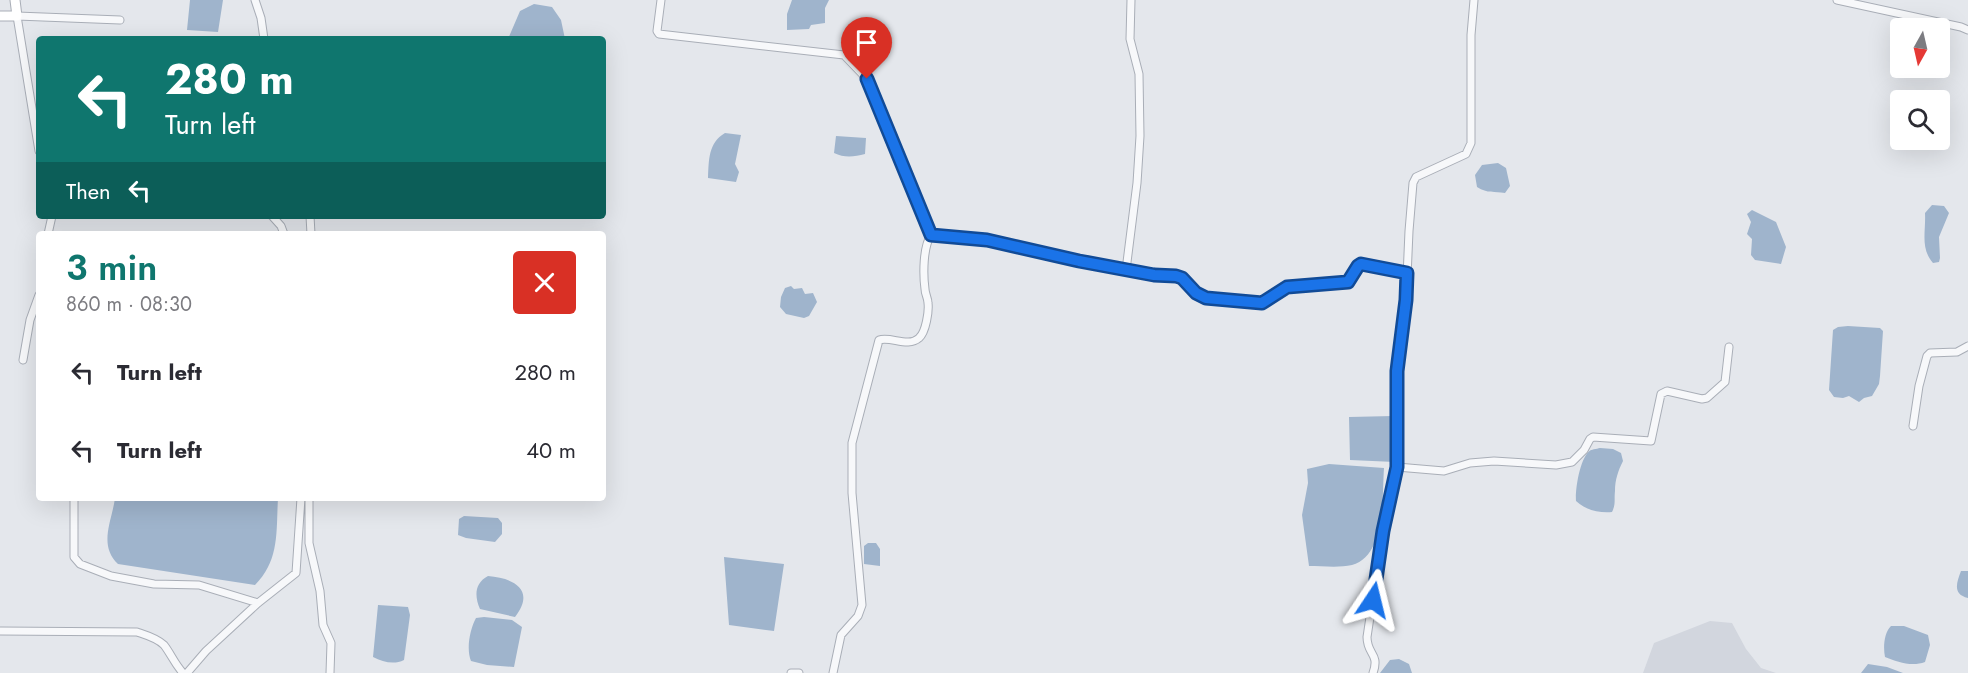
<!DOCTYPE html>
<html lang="en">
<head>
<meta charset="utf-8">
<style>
  :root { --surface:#fff; --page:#f7f7f7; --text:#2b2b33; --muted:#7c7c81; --accent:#0f766e }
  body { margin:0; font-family:Jost,sans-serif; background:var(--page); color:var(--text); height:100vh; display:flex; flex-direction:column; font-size:22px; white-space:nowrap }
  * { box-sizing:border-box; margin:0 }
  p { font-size:20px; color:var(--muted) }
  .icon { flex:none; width:33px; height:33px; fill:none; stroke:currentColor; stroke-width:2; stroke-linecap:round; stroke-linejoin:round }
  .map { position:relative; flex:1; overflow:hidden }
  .sheet { position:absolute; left:36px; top:231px; width:570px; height:270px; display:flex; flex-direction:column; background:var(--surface); border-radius:6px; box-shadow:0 6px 24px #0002 }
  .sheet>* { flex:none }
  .hud { position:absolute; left:36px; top:36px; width:570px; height:183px; border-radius:6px; box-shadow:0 6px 24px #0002; background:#0f766e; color:#fff; overflow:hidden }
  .needle { width:39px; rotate:188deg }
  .controls { position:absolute; left:1890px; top:18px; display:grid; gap:12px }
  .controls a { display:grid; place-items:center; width:60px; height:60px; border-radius:6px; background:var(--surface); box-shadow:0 6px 24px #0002; font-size:30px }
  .pin { position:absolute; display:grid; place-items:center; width:51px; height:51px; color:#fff; margin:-62px -26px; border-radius:50% 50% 50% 0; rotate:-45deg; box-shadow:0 0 6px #0007 }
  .pin .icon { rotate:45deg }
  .me { position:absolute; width:66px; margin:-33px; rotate:10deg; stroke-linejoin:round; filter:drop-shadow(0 0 4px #0008) }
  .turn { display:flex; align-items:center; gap:21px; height:126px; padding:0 30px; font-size:27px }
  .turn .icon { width:78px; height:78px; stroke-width:2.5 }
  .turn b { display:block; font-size:42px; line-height:51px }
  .then { display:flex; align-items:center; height:57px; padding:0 30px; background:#0003; gap:12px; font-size:22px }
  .round { display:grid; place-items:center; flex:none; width:63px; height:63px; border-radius:6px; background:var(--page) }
  .overview { display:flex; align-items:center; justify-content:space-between; height:102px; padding:0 30px }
  h1 { font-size:36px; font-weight:600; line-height:45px; color:var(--accent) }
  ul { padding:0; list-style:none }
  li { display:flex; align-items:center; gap:18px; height:78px; padding:0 30px }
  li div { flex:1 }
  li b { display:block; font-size:22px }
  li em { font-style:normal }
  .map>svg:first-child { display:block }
  .built { fill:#d2d6de }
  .water { fill:#9fb4cc }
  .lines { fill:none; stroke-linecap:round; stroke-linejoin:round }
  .street-casing { stroke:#a9aeb7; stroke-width:9 }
  .secondary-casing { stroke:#a9aeb7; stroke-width:11 }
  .street { stroke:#f7f8fa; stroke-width:7 }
  .secondary { stroke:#fff; stroke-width:9 }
  .route-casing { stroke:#114b97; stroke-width:15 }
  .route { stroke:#1a73e8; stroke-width:10 }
</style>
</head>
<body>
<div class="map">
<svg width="1968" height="673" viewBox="0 0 1968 673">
  <rect width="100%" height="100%" fill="#e4e7ec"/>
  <path class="built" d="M 1710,621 L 1732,623 L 1746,649 L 1761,668 L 1776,673 L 1643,673 L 1654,643 Z"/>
  <path class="water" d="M 190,0 L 223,0 L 218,32 L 187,30 Z
    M 792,0 L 829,0 L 825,8 L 825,23 L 811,25 L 809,29 L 787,30 L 787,14 Z
    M 534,4 L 552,7 L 561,20 L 565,39 L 508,39 L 520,11 Z
    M 725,133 L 741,135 L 735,164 L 739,172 L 736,182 L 708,178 C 709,160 708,143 725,133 Z
    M 836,136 L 866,138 L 865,154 C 854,157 844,158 834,153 Z
    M 1498,163 L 1506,168 L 1510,186 L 1505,193 C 1494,191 1488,194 1477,187 L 1475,175 L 1482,165 Z
    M 1932,205 L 1944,206 L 1949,213 L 1939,237 L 1940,258 L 1939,262 L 1933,263 C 1920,248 1926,232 1925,213 Z
    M 1752,210 L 1776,222 L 1786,247 L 1781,264 L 1755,260 L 1751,255 L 1752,239 L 1747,234 L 1751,222 L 1747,214 Z
    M 791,286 L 794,289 L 802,288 L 805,294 L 813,293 L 817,302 L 809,316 L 804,318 L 786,314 L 780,307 L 781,297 L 785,288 Z
    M 1848,326 L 1880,328 L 1883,331 L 1880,376 L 1879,384 L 1872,396 L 1864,398 L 1859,402 L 1849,396 L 1843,398 L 1834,397 L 1829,390 L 1833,330 L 1838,327 Z
    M 1393,416 L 1395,462 L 1350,460 L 1349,417 Z
    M 1600,448 L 1613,449 L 1621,453 L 1623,461 C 1618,471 1615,480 1615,491 C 1614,500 1616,504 1612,512 C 1598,513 1586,510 1576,501 C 1575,490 1580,456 1591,450 C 1591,450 1600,448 1600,448 Z
    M 1329,464 L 1384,468 C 1382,496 1386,556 1352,565 C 1339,568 1322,566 1309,566 L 1302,515 L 1308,483 L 1307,469 Z
    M 115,498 L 278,498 C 276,531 280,560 255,585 L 118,564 C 98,545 112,521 115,498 Z
    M 464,516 L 498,518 L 502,523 L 502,534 L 495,542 L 466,538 L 458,535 L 459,519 Z
    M 868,543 L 876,543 L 880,549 L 880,566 L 864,564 L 864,546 Z
    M 724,557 L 784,564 L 774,631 L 729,625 Z
    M 1961,571 L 1968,571 L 1968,598 C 1953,594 1956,584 1961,571 Z
    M 488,576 C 514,578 536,590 515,617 L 480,609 C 474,595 475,583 488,576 Z
    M 378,605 L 408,607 L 410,615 L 404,660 C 394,665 383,662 373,657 Z
    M 484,617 L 512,620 L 522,627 L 514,667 L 487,665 L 471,661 C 466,649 470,629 476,618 Z
    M 1891,626 L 1904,626 L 1928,635 L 1930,645 L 1925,662 C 1912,667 1897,662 1885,657 C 1883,647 1884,633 1891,626 Z
    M 1399,659 L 1409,664 L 1412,673 L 1380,673 L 1390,660 Z
    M 1868,664 L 1887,667 L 1903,673 L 1861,673 Z"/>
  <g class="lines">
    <g class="street-casing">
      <path id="street" d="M 255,0 L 261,18 L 264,39
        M 661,0 L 657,31 L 659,34 L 844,55 L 867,79 L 931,235
        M 1837,0 L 1961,27 L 1968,30
        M 39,151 L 17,16 L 120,20
        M 272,216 L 281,226 L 284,234
        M 310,216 L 311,234
        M 48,234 L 52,216
        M 931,235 L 987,240 L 1079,261 L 1154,275 L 1176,277 L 1182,278 L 1196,293 L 1206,298 L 1262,303 L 1287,287 L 1348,283 L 1358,266 L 1361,264 L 1407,273
        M 1126,270 L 1137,183 L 1140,136 L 1139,74 L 1130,39 L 1131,0
        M 23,360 L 30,320 L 39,295
        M 1913,426 L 1919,386 L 1927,356 L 1930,353 L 1957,352 L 1968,346
        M 1397,467 L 1444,471 L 1470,463 L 1494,461 L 1556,465 L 1572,462 L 1584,450 L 1590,439 L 1593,437 L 1651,441 L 1661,394 L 1667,391 L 1702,399 L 1707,398 L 1725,382 L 1729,347
        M 74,498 L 74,557 L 80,564 L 111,576 L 154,584 L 199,585 L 258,603
        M 309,498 L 309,543 L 320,591 L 323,625 L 331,643 L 330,673
        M 0,631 L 137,632 C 146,635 157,638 164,645 C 171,654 174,663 183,673
        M 187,673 L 206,651 L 258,603 L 296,573 L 301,498
        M 791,673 L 799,673
        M 833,673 L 841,635 L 858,616 L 862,605 L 852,493 L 852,443 L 879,340 C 891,336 908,348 919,338 C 926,332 929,311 928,303 C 928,298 925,294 925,289 C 923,274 923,247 931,235
        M 1373,673 C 1380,653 1367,655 1367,637 L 1383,531 L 1397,467 L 1397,371 L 1406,300 L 1409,231 L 1413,183 L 1416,177 L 1466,154 L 1471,143 L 1471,35 L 1474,0"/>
    </g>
    <g class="secondary-casing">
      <path id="secondary" d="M 0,16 L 17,16 L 15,0"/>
    </g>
    <use href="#street" class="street"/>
    <use href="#secondary" class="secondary"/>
  </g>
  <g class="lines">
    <g class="route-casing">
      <path id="route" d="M 867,79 L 931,235 L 987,240 L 1079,261 L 1154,275 L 1176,276 L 1182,278 L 1196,293 L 1206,298 L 1262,303 L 1287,287 L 1348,282 L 1358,266 L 1361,264 L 1407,273 L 1406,300 L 1397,371 L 1397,467 L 1383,531 L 1373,600"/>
    </g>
    <use href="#route" class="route"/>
  </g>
</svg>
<div class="controls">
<a><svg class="needle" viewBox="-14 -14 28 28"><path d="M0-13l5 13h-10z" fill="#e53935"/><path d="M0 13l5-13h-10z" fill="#7c7c81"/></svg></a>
<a><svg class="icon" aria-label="search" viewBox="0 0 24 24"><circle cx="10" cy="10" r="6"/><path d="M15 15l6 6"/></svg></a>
</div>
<div class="pin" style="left:867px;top:79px;background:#d93025"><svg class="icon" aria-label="arrive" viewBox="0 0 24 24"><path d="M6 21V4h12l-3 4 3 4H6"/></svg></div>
<svg class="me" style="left:1373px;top:600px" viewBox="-20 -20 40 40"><path d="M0-17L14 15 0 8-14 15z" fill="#1a73e8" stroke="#fff" stroke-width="4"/></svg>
<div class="hud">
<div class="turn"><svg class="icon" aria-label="left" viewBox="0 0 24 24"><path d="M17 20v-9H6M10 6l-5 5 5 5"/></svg><div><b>280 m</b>Turn left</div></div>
<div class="then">Then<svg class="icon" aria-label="left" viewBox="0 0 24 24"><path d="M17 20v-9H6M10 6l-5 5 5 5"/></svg></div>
</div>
<section class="sheet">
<div class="overview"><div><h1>3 min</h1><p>860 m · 08:30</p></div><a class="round" style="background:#d93025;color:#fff"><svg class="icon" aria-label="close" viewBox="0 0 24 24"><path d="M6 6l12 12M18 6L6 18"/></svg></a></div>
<ul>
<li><svg class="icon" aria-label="left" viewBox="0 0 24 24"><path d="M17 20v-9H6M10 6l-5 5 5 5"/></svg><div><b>Turn left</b></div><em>280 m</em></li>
<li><svg class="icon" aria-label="left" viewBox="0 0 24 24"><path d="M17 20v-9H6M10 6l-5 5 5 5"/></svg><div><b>Turn left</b></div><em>40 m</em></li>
</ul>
</section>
</div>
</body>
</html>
